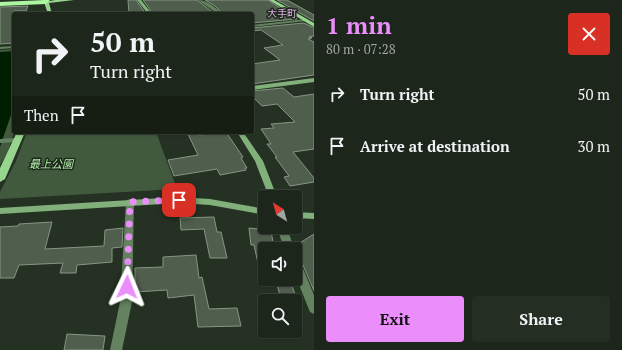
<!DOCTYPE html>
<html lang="en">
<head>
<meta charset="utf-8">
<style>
  :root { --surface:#1c261a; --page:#252e23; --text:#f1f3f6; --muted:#a0a5a2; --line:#3a4339; --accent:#eb8dfb }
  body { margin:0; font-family:"PT Serif","Noto Sans JP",serif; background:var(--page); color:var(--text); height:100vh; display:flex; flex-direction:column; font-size:15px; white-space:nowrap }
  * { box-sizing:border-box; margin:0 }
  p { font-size:13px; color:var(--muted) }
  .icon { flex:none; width:22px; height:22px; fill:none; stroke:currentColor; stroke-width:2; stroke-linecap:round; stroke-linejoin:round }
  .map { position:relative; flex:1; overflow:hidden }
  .panel { display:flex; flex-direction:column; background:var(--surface); width:308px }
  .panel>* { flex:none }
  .banner { position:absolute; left:12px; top:12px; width:242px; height:122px; border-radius:4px; box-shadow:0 1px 3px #0004,0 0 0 1px var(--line); background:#1c261a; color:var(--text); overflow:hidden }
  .needle { width:26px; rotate:323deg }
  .fabs { position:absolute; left:258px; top:190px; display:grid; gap:8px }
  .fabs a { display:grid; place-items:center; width:44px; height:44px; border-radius:4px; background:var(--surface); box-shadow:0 1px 3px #0004,0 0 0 1px var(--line); font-size:20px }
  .pin { position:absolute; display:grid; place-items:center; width:34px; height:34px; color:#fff; margin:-17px; border-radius:8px; box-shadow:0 2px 6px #0006 }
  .me { position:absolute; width:44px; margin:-22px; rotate:2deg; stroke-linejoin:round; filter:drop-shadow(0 0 3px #0008) }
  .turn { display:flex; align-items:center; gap:14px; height:84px; padding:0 12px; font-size:18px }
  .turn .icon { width:52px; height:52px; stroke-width:2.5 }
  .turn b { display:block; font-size:28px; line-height:34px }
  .then { display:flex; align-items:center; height:38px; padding:0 12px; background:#0003; gap:8px; font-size:15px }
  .round { display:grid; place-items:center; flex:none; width:42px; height:42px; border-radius:4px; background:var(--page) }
  .headline { display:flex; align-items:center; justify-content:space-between; height:68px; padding:0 12px }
  h1 { font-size:24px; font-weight:600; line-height:30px; color:var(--accent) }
  .action { display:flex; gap:8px; margin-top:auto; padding:8px 12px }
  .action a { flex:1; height:46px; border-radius:4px; background:var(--accent); color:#111; font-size:16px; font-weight:600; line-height:46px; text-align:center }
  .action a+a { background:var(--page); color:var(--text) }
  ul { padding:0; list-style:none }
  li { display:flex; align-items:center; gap:12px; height:52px; padding:0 12px }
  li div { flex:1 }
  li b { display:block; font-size:15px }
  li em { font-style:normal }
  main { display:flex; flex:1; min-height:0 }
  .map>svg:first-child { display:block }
  .green { fill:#415a3e }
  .water { fill:#001f00 }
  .building { fill:#505e4e; stroke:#869684 }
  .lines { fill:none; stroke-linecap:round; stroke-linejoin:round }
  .street { fill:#648160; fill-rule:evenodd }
  .secondary { fill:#81b07b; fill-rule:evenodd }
  .primary { fill:#97d58f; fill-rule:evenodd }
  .highway { fill:#abf6a1; fill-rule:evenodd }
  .route { stroke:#eb8dfb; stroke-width:7; stroke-dasharray:0 12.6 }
  .labels { text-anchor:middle; stroke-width:3; stroke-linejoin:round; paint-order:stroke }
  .far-neighbourhood-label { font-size:10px; fill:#dca9e5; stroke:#1c281a }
  .park-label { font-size:11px; font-style:italic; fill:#b0e9a9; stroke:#1c281a }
</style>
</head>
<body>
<main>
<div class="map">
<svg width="314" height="350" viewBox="0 0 314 350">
  <rect width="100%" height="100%" fill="#253223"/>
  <path class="green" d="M 14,49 L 14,132 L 8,152 L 0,165 L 0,50 Z
    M 27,132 L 156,132 L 177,189 L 0,199 L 0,192 L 16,161 Z"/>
  <path class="water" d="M 14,51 L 14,106 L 0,147 L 0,52 Z"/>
  <path class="building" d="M 128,0 L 136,0 L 146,14 L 129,14 Z
    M 143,0 L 197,0 L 215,14 L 153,14 Z
    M 205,0 L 268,0 L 297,19 L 252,23 L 252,14 L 223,14 L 215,6 Z
    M 277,0 L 287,0 L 314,15 L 314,21 Z
    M 28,6 L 26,11 L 14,11 L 14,43 L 0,44 L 0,7 Z
    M 304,23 L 314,28 L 314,36 L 309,37 L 312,38 L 308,39 L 314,42 L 314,75 L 252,84 L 252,64 L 280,60 L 264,48 L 283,45 L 261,30 L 252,31 L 252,28 Z
    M 283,88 L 294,97 L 314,94 L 314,149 L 293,152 L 314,178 L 314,182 L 290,186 L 284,177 L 289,176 L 275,157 L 277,157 L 267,144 L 271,144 L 261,129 L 274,128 L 271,124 L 295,122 L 277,104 L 262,106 L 252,96 L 252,91 Z
    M 187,132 L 197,132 L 199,135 L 226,132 L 243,157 L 241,158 L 247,168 L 245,168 L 246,170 L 220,175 L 217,169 L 174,176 L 168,160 L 198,155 Z
    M 214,217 L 217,232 L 221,232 L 227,258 L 210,258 L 204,229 L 181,230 L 180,218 Z
    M 52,222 L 45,249 L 104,246 L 105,230 L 123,228 L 122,247 L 112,248 L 112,262 L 77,265 L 76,273 L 60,273 L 63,263 L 19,265 L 14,278 L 0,278 L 0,227 L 18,226 L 19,224 Z
    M 249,228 L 271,230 L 274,249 L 265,249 L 265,276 L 261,277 L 254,245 L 251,245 Z
    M 314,234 L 314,291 L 300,258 L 295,257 L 295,246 Z
    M 196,255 L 199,278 L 202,277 L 209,309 L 237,308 L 241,326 L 198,327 L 194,295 L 168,298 L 167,290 L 135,292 L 135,268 L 163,267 L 163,257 Z
    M 275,279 L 290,279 L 297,301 L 282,301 Z
    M 67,334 L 105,336 L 103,350 L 64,350 Z"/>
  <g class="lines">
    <path class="street" d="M 198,0 C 206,0 217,8 222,14 L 218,14 Z
      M 307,19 L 306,21 L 252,27 L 252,25 Z
      M 14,46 L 14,48 L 0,49 L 0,47 Z
      M 17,138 L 21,140 L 20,142 L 0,143 L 0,139 Z
      M 130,199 L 133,200 L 134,202 L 132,302 L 122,350 L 110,350 L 120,302 L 126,202 L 127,200 Z
      M 277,227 L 287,227 L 294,249 L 284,249 Z
      M 295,258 L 299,259 L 314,295 L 314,314 L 310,312 L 295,275 Z"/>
    <path class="secondary" d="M 137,0 L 141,0 L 152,14 L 148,14 Z
      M 314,78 L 314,82 L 252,90 L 252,86 Z
      M 237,132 L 243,132 L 263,161 L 277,197 L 269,197 L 255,161 Z
      M 179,197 L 210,199 L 265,209 L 265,215 L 210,205 L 179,203 L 0,214 L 0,208 Z
      M 295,212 L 314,213 L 314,219 L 295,218 Z"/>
    <path class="primary" d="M 55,0 L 74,0 L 49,3 L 52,14 L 48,14 L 44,2 Z
      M 269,0 L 274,0 L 314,23 L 314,27 Z
      M 17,132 L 25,132 L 5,179 L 0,182 L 0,168 Z"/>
    <path class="highway" d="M 44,0 L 50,0 L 46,4 L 0,6 L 0,2 Z"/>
  </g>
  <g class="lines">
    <path class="route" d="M 127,287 L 130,202 L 179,200"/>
  </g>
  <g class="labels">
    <g class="far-neighbourhood-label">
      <text x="282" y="17">大手町</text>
    </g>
    <g class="park-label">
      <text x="51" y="168">最上公園</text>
    </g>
  </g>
</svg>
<div class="fabs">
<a><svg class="needle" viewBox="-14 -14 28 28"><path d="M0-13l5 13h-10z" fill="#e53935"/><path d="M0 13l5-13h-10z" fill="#a0a5a2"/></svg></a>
<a><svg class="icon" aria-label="sound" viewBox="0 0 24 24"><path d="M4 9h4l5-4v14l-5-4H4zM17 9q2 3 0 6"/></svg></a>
<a><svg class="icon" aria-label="search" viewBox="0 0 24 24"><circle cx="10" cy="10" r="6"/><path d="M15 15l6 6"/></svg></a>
</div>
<div class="pin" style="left:179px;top:200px;background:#d93025"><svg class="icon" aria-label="arrive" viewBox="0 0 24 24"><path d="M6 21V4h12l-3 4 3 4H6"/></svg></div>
<svg class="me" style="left:127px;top:287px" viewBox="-20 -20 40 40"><path d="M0-17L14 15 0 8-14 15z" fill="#eb8dfb" stroke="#fff" stroke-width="4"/></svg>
<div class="banner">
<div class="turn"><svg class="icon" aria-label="right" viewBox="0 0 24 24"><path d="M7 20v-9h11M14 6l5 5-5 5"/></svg><div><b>50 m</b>Turn right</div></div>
<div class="then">Then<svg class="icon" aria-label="arrive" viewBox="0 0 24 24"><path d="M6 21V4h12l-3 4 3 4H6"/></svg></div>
</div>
</div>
<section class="panel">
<div class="headline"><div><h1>1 min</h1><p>80 m · 07:28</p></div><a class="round" style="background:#d93025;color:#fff"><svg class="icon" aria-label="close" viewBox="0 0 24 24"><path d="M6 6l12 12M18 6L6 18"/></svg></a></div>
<ul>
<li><svg class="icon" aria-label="right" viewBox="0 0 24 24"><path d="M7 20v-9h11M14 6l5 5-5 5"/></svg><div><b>Turn right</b></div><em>50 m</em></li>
<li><svg class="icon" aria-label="arrive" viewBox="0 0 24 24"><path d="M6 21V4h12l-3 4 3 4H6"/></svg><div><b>Arrive at destination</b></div><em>30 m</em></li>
</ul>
<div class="action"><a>Exit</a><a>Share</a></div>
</section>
</main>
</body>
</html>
